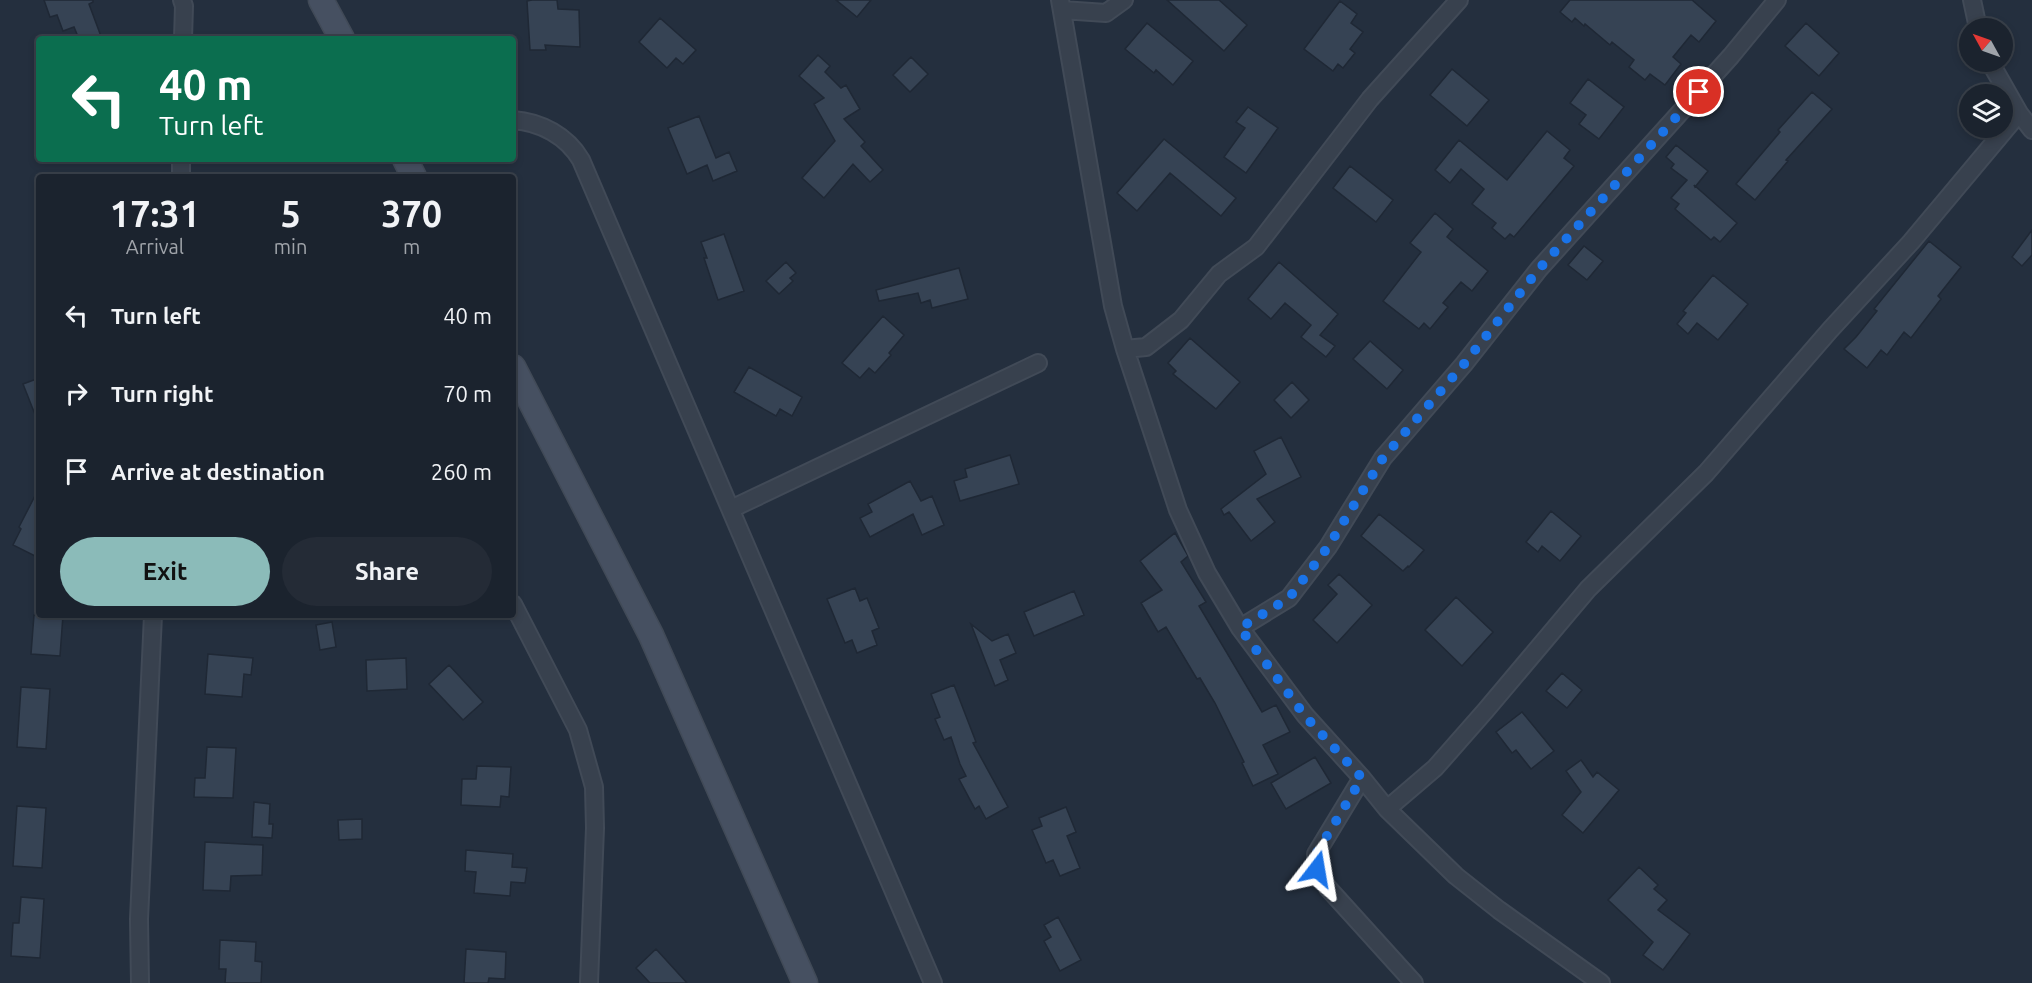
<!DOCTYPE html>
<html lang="en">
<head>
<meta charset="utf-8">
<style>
  :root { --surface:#1b232e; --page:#242b36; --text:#f1f3f6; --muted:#a0a4aa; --line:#39404a; --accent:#8bbbb9 }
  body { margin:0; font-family:Ubuntu,sans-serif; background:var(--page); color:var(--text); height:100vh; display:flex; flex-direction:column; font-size:22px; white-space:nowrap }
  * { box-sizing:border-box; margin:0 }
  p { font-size:20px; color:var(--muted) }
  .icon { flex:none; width:33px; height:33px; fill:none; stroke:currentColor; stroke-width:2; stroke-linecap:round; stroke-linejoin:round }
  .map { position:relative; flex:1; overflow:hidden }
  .sheet { position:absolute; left:36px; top:174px; width:480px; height:444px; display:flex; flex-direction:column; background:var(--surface); border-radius:6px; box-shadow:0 3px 9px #0003,0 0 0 2px var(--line) }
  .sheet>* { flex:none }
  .top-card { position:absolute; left:36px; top:36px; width:480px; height:126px; border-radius:6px; box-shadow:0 3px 9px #0003,0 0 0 2px var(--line); background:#0b6e4f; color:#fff; overflow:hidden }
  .needle { width:39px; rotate:310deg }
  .controls { position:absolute; left:1959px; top:18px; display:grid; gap:12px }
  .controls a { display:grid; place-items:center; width:54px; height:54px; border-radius:50%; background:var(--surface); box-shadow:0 3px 9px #0003,0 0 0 2px var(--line); font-size:30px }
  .pin { position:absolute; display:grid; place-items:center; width:51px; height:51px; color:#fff; margin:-26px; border:3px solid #fff; border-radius:50%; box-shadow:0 2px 6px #0007 }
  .me { position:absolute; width:66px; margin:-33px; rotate:14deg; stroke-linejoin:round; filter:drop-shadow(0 0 4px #0008) }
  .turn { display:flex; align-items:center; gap:21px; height:126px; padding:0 24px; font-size:27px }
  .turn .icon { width:78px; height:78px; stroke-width:2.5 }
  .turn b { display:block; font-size:42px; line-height:51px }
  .eta { display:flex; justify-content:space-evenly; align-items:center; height:102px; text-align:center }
  .eta b { font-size:36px; font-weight:700; line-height:42px }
  .action { display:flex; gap:12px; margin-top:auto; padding:12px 24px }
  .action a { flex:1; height:69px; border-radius:36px; background:var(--accent); color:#111; font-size:24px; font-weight:700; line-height:69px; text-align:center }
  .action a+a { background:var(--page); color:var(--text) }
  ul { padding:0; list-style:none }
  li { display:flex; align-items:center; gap:18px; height:78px; padding:0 24px }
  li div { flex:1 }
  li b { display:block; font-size:22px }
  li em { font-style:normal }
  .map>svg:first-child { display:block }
  .building { fill:#364354; stroke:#1f2835; stroke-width:1.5 }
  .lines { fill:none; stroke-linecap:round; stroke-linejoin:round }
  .street-casing { stroke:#414a57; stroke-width:20 }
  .secondary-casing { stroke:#414a57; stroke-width:27 }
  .street { stroke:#38414e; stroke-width:16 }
  .secondary { stroke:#465061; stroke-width:24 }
  .route { stroke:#1a73e8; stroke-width:10; stroke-dasharray:0 18 }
</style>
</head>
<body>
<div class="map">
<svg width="2032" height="983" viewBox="0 0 2032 983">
  <rect width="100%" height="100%" fill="#242f3e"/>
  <path class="building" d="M 44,0 L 93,0 L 93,2 L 89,4 L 102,39 L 79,39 L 74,27 L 63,31 L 57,15 L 50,17 Z
    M 532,0 L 557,0 L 558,9 L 579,10 L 580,47 L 545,45 L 546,50 L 530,50 L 527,1 Z
    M 836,0 L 871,0 L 857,17 Z
    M 1167,0 L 1219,0 L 1247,25 L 1224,51 Z
    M 1570,0 L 1692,0 L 1716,21 L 1699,42 L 1691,35 L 1673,57 L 1681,64 L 1665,85 L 1650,74 L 1645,80 L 1629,67 L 1634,60 L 1612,42 L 1610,45 L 1585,24 L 1584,26 L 1575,18 L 1572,22 L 1560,12 Z
    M 1340,1 L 1357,14 L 1351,23 L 1363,32 L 1350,49 L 1355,53 L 1343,68 L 1338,64 L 1333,71 L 1304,49 Z
    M 660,18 L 696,50 L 683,64 L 676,58 L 667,68 L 639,42 Z
    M 1147,23 L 1193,61 L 1173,85 L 1156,70 L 1154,73 L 1125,49 Z
    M 1806,23 L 1839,53 L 1819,76 L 1785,46 Z
    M 818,55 L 830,66 L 825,72 L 841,88 L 846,85 L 860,109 L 844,119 L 865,142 L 861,146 L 883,170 L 870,182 L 853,164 L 824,198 L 802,178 L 835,141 L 814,104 L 824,98 L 799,76 Z
    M 911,57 L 928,74 L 910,92 L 893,75 Z
    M 1452,69 L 1489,100 L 1467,126 L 1430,95 Z
    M 1588,79 L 1624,107 L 1599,139 L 1579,124 L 1586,115 L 1570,103 Z
    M 1812,92 L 1832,109 L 1786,160 L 1788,161 L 1755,200 L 1736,184 L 1780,132 L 1778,130 Z
    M 1248,107 L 1278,128 L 1246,173 L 1224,157 L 1245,128 L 1236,122 Z
    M 699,116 L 716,158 L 729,152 L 737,171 L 713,181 L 707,165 L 687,174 L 668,128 Z
    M 1547,131 L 1570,150 L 1564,158 L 1574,166 L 1514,237 L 1510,234 L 1505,239 L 1492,228 L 1496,223 L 1472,204 L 1484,189 L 1461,169 L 1450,183 L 1435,170 L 1459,140 L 1507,180 Z
    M 1164,139 L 1236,198 L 1221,216 L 1170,173 L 1137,211 L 1117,193 Z
    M 1676,145 L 1708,171 L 1695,187 L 1694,185 L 1737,223 L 1720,242 L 1714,237 L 1711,240 L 1675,209 L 1679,204 L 1671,198 L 1687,180 L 1671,168 L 1674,164 L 1666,157 Z
    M 1350,166 L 1393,200 L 1376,222 L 1333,188 Z
    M 1435,213 L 1453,229 L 1447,237 L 1488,271 L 1472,291 L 1461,282 L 1443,303 L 1448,307 L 1430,329 L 1424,323 L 1419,329 L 1383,301 L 1421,252 L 1410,243 Z
    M 2032,230 L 2032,255 L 2022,266 L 2012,257 Z
    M 724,234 L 744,291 L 718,300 L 704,258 L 707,258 L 701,242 Z
    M 1929,241 L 1961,267 L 1938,296 L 1941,299 L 1911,338 L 1904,332 L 1887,355 L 1881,350 L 1867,368 L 1844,349 L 1856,337 L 1877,311 L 1874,309 Z
    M 1584,246 L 1603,261 L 1587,280 L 1568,265 Z
    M 786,262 L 796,273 L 790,278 L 793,281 L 779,294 L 766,281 Z
    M 1279,262 L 1338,314 L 1320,335 L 1335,346 L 1326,357 L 1301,337 L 1311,325 L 1285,303 L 1271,319 L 1248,299 Z
    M 959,268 L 968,299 L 932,308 L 930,300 L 921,303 L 918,293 L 879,301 L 876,290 Z
    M 1713,275 L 1748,304 L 1718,340 L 1697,323 L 1688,334 L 1677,324 L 1686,313 L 1683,311 Z
    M 883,316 L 904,335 L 889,353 L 891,355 L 875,373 L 869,368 L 860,378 L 842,363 Z
    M 1190,338 L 1240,382 L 1216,409 L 1173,374 L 1176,371 L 1168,363 Z
    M 1370,341 L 1403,370 L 1387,389 L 1353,359 Z
    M 749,367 L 802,397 L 792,416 L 780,409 L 776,416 L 734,392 Z
    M 39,378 L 39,422 L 38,422 L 23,384 Z
    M 1292,382 L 1309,400 L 1291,418 L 1274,400 Z
    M 1281,437 L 1301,477 L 1257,499 L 1275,522 L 1251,541 L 1229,512 L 1224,515 L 1221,509 L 1266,474 L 1254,451 Z
    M 1010,455 L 1019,484 L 960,501 L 954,481 L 967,477 L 965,469 Z
    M 910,481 L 921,501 L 932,496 L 944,525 L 922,535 L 913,514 L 870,537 L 860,518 L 872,512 L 868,504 Z
    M 39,488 L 39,558 L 13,545 L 21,529 L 19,527 Z
    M 1551,511 L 1581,536 L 1560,561 L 1542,546 L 1538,552 L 1526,542 Z
    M 1379,514 L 1424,550 L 1409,567 L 1408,566 L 1403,571 L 1361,536 Z
    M 1175,533 L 1188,556 L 1181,562 L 1206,602 L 1199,606 L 1262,712 L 1276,705 L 1290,732 L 1263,745 L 1278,774 L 1253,786 L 1242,763 L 1244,762 L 1215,703 L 1200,678 L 1197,679 L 1166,627 L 1158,632 L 1141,603 L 1162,590 L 1140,561 Z
    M 1339,574 L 1372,605 L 1337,643 L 1313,620 L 1337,594 L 1328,585 Z
    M 855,588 L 860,601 L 867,598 L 879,628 L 872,631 L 877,645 L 857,653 L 852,640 L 845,643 L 827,599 Z
    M 1074,591 L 1084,615 L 1034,636 L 1024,612 Z
    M 1456,597 L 1493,632 L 1462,666 L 1425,630 Z
    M 34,615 L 63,615 L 60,656 L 31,654 Z
    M 332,622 L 336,647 L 320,650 L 316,625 Z
    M 971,624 L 992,641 L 1008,634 L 1016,653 L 1000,660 L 1008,680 L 995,686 Z
    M 208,654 L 253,658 L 251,675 L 244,674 L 242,697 L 205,694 Z
    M 406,658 L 407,689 L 367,691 L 366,660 Z
    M 449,665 L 483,702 L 463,720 L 429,684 Z
    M 1562,673 L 1582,690 L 1567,708 L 1546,691 Z
    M 954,685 L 976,742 L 973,743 L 1008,807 L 986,819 L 979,806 L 975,809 L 959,779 L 966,776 L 960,764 L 951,737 L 944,740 L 935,719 L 940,717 L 931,694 Z
    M 21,687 L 50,689 L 46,749 L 17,747 Z
    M 1522,712 L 1554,751 L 1531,769 L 1516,750 L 1512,753 L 1496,732 Z
    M 207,747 L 236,748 L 233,798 L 194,797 L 195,778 L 205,778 Z
    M 1315,757 L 1331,783 L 1286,809 L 1271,783 Z
    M 1581,760 L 1593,777 L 1597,772 L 1619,790 L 1583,833 L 1562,815 L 1581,792 L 1566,771 Z
    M 477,766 L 511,767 L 509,797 L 501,796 L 500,807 L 461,805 L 462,779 L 476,779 Z
    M 254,802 L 270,804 L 269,824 L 273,824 L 272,838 L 252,837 Z
    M 17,806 L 46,808 L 42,868 L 13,866 Z
    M 1066,807 L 1076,832 L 1067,836 L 1080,868 L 1060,876 L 1053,860 L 1046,863 L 1032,830 L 1042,826 L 1039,818 Z
    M 362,819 L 362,839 L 339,840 L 338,820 Z
    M 205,842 L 263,845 L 262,875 L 231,876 L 230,891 L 203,890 Z
    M 466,850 L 513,854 L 512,867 L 527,868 L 525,883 L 511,882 L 510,896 L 474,893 L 476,872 L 465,871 Z
    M 1639,867 L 1658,885 L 1654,889 L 1667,900 L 1658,910 L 1690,934 L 1663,970 L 1643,955 L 1653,942 L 1608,900 Z
    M 21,897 L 44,899 L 40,958 L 11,956 L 13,923 L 19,923 Z
    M 1058,917 L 1081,960 L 1060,971 L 1044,941 L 1051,937 L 1044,925 Z
    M 220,940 L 256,942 L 255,961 L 262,962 L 261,983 L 225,983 L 226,969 L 219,969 Z
    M 466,949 L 506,952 L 505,979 L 489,978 L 488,983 L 464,983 Z
    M 656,949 L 687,983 L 650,983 L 636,968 Z"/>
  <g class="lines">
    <g class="street-casing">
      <path id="street" d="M 182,0 L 184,6 L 183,39
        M 1060,0 L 1113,306 L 1125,349 L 1178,510 L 1207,573 L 1240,628 L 1305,715 L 1362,778 L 1387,809 L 1456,876 L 1499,910 L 1601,983
        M 1972,0 L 1978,28
        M 1062,10 L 1106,13 L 1124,0
        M 1990,62 L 2019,113 L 2032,130
        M 513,120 C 541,122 567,136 581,160 L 933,983
        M 181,159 L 181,177
        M 1125,349 L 1146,347 L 1181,320 L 1219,274 L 1256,247 L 1370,99 L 1459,0
        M 731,509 L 1038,363
        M 513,604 L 578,730 L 594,787 L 595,828 L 589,983
        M 1240,628 L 1289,598 L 1328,547 L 1383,458 L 1464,364 L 1539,269 L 1731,56 L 1777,0
        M 1362,778 L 1316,854 L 1317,869 L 1328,888 L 1414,983
        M 1387,809 L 1435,768 L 1486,710 L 1588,589 L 1706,473 L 1830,330 L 1911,242 L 2019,113
        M 140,983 L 139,919 L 153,615"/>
    </g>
    <g class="secondary-casing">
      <path id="secondary" d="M 321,0 L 342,39
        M 405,159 L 414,177
        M 513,367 L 651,635 L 805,983"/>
    </g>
    <use href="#street" class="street"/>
    <use href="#secondary" class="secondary"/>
  </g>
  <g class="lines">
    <path class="route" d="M 1317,869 L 1316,854 L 1362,778 L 1305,716 L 1240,628 L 1289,598 L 1328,547 L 1383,458 L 1464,364 L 1539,269 L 1699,92"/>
  </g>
</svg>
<div class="controls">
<a><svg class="needle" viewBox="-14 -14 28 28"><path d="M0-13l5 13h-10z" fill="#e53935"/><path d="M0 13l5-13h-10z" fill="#a0a4aa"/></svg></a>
<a><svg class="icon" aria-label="layers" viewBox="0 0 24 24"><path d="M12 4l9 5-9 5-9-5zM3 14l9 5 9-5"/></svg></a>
</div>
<div class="pin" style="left:1699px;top:92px;background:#d93025"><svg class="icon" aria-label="arrive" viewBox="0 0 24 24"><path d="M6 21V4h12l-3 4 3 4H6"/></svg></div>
<svg class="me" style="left:1317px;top:869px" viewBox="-20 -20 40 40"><path d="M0-17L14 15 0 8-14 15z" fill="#1a73e8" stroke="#fff" stroke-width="4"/></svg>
<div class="top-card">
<div class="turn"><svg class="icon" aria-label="left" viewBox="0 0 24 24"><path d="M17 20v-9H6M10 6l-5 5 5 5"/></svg><div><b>40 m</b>Turn left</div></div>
</div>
<section class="sheet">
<div class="eta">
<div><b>17:31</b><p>Arrival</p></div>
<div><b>5</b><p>min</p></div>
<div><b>370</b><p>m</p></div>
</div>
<ul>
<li><svg class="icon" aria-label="left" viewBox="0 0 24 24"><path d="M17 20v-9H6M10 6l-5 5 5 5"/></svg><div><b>Turn left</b></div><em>40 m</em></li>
<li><svg class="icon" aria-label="right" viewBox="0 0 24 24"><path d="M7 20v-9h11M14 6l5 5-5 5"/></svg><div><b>Turn right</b></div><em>70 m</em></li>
<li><svg class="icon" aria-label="arrive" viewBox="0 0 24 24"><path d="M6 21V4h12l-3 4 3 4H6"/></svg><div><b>Arrive at destination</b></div><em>260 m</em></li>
</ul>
<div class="action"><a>Exit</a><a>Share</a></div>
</section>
</div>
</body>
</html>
